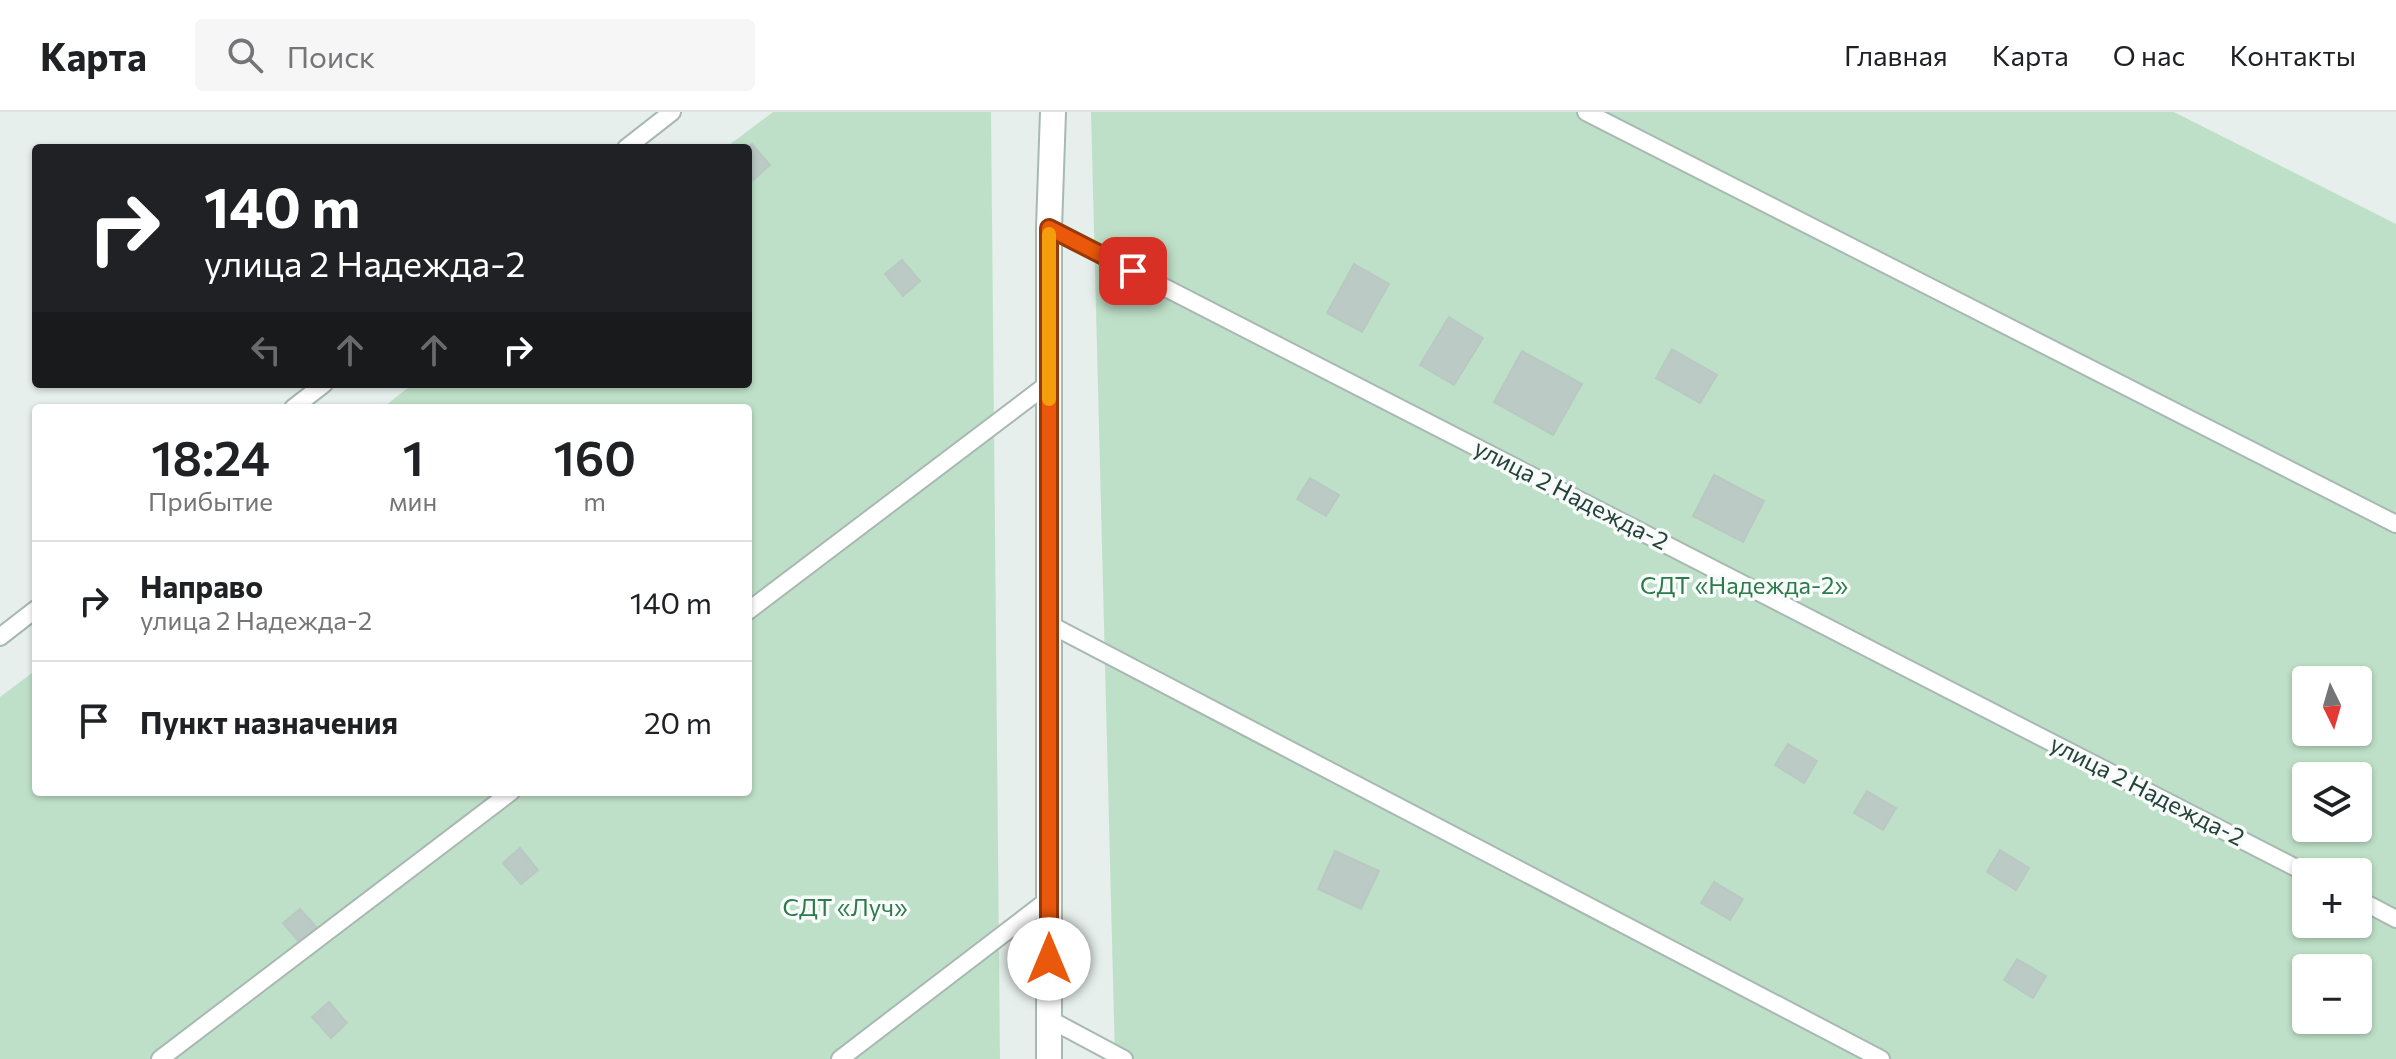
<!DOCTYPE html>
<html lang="ru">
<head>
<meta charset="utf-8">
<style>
  :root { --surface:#fff; --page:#f6f6f6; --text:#202124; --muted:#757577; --line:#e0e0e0 }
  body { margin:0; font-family:Commissioner,sans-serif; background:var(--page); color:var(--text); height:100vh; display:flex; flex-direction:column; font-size:30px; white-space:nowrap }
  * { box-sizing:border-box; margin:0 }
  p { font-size:26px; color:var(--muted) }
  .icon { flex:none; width:44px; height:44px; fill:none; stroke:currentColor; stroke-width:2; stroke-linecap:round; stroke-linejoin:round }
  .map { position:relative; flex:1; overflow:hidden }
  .details { position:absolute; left:32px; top:292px; width:720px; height:392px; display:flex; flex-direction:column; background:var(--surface); border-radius:8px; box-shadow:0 2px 6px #0004 }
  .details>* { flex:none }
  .hud { position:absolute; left:32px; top:32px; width:720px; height:244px; border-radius:8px; box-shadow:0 2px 6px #0004; background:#202124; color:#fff; overflow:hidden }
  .needle { width:52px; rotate:175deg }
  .controls { position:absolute; left:2292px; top:554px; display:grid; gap:16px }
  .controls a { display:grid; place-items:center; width:80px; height:80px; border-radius:8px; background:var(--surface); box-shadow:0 2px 6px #0004; font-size:40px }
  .pin { position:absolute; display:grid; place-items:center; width:68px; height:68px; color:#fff; margin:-34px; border-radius:16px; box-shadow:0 4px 12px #0006 }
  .me { position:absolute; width:88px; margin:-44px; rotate:0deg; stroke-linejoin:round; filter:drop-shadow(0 0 6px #0008) }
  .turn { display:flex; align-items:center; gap:28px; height:168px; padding:0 40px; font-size:36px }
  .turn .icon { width:104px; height:104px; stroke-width:2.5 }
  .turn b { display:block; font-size:56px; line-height:68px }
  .lanes { display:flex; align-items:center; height:76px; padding:0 40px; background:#0003; justify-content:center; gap:40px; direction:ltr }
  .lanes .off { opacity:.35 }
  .eta { display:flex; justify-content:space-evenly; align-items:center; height:136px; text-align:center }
  .eta b { font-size:48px; font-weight:600; line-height:56px }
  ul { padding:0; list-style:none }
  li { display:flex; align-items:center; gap:24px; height:120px; padding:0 40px; border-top:2px solid var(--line) }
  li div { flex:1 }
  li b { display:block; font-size:30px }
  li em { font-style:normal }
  header { display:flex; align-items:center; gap:48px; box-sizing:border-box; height:112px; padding:0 40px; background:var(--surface); border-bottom:2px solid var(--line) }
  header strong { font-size:38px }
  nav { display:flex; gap:44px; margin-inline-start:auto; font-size:28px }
  .search { width:560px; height:72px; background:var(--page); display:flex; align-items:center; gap:20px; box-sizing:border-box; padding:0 28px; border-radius:8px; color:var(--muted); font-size:30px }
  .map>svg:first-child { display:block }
  .green { fill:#bfe0c8; fill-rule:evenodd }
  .building { fill:#bbcac4; stroke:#b8c9c2; stroke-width:2 }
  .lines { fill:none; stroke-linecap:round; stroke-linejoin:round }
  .service-casing { stroke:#a8b8b2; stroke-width:20 }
  .minor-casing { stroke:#a8b8b2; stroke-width:28 }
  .service { stroke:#fff; stroke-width:16 }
  .minor { stroke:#fff; stroke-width:24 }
  .route-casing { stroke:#983908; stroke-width:20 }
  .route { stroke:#ea580c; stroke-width:14 }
  .slow { stroke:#f59e0b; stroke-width:14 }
  .labels { text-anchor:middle; stroke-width:7; stroke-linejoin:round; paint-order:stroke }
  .street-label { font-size:24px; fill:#24423a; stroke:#f7fbf9 }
  .park-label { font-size:24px; fill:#2d7a4b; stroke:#f7fbf9 }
</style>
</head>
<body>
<header>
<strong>Карта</strong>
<div class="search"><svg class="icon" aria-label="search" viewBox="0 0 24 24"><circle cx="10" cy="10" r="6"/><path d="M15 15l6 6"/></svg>Поиск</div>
<nav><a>Главная</a><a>Карта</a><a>О нас</a><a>Контакты</a></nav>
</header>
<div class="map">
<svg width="2396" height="947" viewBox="0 0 2396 947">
  <rect width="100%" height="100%" fill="#e6efeb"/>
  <path class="green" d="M 773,0 L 991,0 L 1000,947 L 0,947 L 0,585 L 36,558 L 36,680 L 748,680 L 748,296 L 382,296 L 413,272 L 748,272 L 748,36 L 725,36 Z
    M 1091,0 L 2174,0 L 2396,112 L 2396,947 L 1115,947 ZM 2306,568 L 2358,568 L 2358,620 L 2306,620 ZM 2306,664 L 2358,664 L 2358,716 L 2306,716 ZM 2306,760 L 2358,760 L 2358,812 L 2306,812 ZM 2306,856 L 2358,856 L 2358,908 L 2306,908 Z"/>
  <path class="building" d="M 752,32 L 770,53 L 753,68 L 748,61 L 747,36 Z
    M 902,148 L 920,169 L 903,184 L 885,162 Z
    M 1354,152 L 1389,172 L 1362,220 L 1327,201 Z
    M 1449,205 L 1483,226 L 1454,273 L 1420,253 Z
    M 1672,237 L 1717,263 L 1700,291 L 1656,266 Z
    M 1522,239 L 1582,272 L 1553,323 L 1494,290 Z
    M 1714,363 L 1764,389 L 1743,430 L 1693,404 Z
    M 1310,366 L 1339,383 L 1326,404 L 1297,387 Z
    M 1788,632 L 1817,649 L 1804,671 L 1775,653 Z
    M 1867,679 L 1896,696 L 1883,718 L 1854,701 Z
    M 520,736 L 538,758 L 521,772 L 503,751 Z
    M 2000,738 L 2029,756 L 2016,778 L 1987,760 Z
    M 1335,739 L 1379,759 L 1361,797 L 1318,777 Z
    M 1714,770 L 1743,787 L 1730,808 L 1701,791 Z
    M 300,797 L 318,817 L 301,832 L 283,811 Z
    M 2017,847 L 2046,864 L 2033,886 L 2004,868 Z
    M 329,890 L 347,911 L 331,926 L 312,905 Z"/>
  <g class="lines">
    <g class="service-casing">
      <path id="service" d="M 1586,0 L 2396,412
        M 626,36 L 672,0
        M 1049,116 L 2306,761
        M 293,296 L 324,272
        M 748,499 L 1049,271
        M 1049,512 L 1881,947
        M 0,525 L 36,497
        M 2358,787 L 2396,807
        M 1049,907 L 1124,947
        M 160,947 L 511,680
        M 840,947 L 1049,787"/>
    </g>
    <g class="minor-casing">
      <path id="minor" d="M 1049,947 L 1049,116 L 1053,0"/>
    </g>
    <use href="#service" class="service"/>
    <use href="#minor" class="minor"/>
  </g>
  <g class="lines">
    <g class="route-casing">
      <path id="route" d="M 1049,847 L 1049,116 L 1133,159"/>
    </g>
    <use href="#route" class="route"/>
    <path class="slow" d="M 1049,287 L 1049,122"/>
  </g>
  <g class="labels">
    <g class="street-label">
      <text transform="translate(1571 383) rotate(27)" y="8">улица 2 Надежда-2</text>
      <text transform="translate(2147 679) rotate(27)" y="8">улица 2 Надежда-2</text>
    </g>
    <g class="park-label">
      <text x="1744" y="482">СДТ «Надежда-2»</text>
      <text x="845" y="804">СДТ «Луч»</text>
    </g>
  </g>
</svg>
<div class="controls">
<a><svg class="needle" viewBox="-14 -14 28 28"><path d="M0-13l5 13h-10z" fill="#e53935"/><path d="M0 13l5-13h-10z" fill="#757577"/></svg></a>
<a><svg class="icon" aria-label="layers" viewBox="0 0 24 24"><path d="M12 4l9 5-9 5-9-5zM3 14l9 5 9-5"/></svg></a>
<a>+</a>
<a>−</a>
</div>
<div class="pin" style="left:1133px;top:159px;background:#d93025"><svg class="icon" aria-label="arrive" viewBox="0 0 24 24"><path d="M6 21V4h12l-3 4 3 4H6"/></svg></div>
<svg class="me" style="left:1049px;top:847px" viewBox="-20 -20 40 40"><circle r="19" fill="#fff"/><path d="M0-13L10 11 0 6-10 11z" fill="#ea580c"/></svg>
<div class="hud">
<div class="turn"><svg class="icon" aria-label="right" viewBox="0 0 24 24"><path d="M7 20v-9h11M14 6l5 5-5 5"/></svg><div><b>140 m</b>улица 2 Надежда-2</div></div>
<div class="lanes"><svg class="icon off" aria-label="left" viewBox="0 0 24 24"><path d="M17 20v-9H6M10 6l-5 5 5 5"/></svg><svg class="icon off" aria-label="ahead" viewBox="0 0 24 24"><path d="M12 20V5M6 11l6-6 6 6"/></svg><svg class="icon off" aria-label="ahead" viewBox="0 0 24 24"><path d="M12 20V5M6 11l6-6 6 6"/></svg><svg class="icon" aria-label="right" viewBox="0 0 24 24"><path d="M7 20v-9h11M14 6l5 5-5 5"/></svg></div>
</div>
<section class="details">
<div class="eta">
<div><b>18:24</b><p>Прибытие</p></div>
<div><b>1</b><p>мин</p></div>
<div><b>160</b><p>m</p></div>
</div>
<ul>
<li><svg class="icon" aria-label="right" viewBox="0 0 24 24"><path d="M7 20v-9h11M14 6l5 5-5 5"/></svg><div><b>Направо</b><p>улица 2 Надежда-2</p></div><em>140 m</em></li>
<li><svg class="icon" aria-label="arrive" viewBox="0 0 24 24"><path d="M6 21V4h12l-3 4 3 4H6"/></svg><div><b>Пункт назначения</b></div><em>20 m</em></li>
</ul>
</section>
</div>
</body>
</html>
